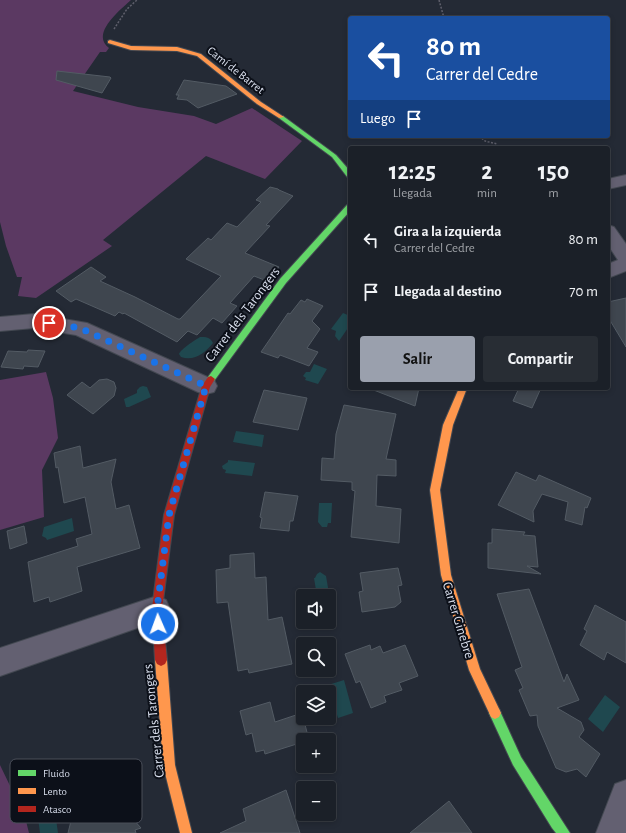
<!DOCTYPE html>
<html lang="es">
<head>
<meta charset="utf-8">
<style>
  :root { --surface:#1b2028; --page:#282d34; --text:#f1f3f6; --muted:#a0a3a8; --line:#393e45; --accent:#9aa0ad }
  body { margin:0; font-family:"Alegreya Sans",sans-serif; background:var(--page); color:var(--text); height:100vh; display:flex; flex-direction:column; font-size:15px; white-space:nowrap }
  * { box-sizing:border-box; margin:0 }
  p { font-size:13px; color:var(--muted) }
  .icon { flex:none; width:22px; height:22px; fill:none; stroke:currentColor; stroke-width:2; stroke-linecap:round; stroke-linejoin:round }
  .map { position:relative; flex:1; overflow:hidden }
  .drawer { position:absolute; left:348px; top:146px; width:262px; height:244px; display:flex; flex-direction:column; background:var(--surface); border-radius:4px; box-shadow:0 2px 6px #0003,0 0 0 1px var(--line) }
  .drawer>* { flex:none }
  .hud { position:absolute; left:348px; top:16px; width:262px; height:122px; border-radius:4px; box-shadow:0 2px 6px #0003,0 0 0 1px var(--line); background:#1a4fa0; color:#fff; overflow:hidden }
  .buttons { position:absolute; left:296px; top:589px; display:grid; gap:8px }
  .buttons a { display:grid; place-items:center; width:40px; height:40px; border-radius:4px; background:var(--surface); box-shadow:0 2px 6px #0003,0 0 0 1px var(--line); font-size:20px }
  .pin { position:absolute; display:grid; place-items:center; width:34px; height:34px; color:#fff; margin:-17px; border:2px solid #fff; border-radius:50%; box-shadow:0 1px 4px #0007 }
  .me { position:absolute; width:44px; margin:-22px; rotate:358deg; stroke-linejoin:round; filter:drop-shadow(0 0 3px #0008) }
  .turn { display:flex; align-items:center; gap:14px; height:84px; padding:0 12px; font-size:18px }
  .turn .icon { width:52px; height:52px; stroke-width:2.5 }
  .turn b { display:block; font-size:28px; line-height:34px }
  .then { display:flex; align-items:center; height:38px; padding:0 12px; background:#0003; gap:8px; font-size:15px }
  .eta { display:flex; justify-content:space-evenly; align-items:center; height:68px; text-align:center }
  .eta b { font-size:24px; font-weight:700; line-height:28px }
  .action { display:flex; gap:8px; margin-top:auto; padding:8px 12px }
  .action a { flex:1; height:46px; border-radius:4px; background:var(--accent); color:#111; font-size:16px; font-weight:700; line-height:46px; text-align:center }
  .action a+a { background:var(--page); color:var(--text) }
  ul { padding:0; list-style:none }
  li { display:flex; align-items:center; gap:12px; height:52px; padding:0 12px }
  li div { flex:1 }
  li b { display:block; font-size:15px }
  li em { font-style:normal }
  .map>svg:first-child { display:block }
  .green { fill:#5b3962 }
  .water { fill:#1f484f }
  .building { fill:#3f464f; stroke:#535b64 }
  .lines { fill:none; stroke-linecap:round; stroke-linejoin:round }
  .street-casing { stroke:#434851; stroke-width:2 }
  .fast-casing { stroke:#434851; stroke-width:2 }
  .slow-casing { stroke:#434851; stroke-width:2 }
  .jam-casing { stroke:#434851; stroke-width:2 }
  .path { stroke:#5f606c; stroke-width:1.5; stroke-dasharray:2 1.5; stroke-linecap:butt }
  .street { fill:#636071; fill-rule:evenodd }
  .fast { fill:#63d668; fill-rule:evenodd }
  .slow { fill:#ff974d; fill-rule:evenodd }
  .jam { fill:#b3261e; fill-rule:evenodd }
  .route { stroke:#1a73e8; stroke-width:7; stroke-dasharray:0 12.6 }
  .labels { text-anchor:middle; stroke-width:4; stroke-linejoin:round; paint-order:stroke }
  .far-street-label { font-size:12px; fill:#d9dfed; stroke:#0c1019 }
  .street-label { font-size:14px; fill:#d9dfed; stroke:#0c1019 }
  .key { fill:#0c1019; stroke:#4a4e59; stroke-width:1 }
  .key-label { font-size:11px; fill:#d9dfed }
</style>
</head>
<body>
<div class="map">
<svg width="626" height="833" viewBox="0 0 626 833">
  <rect width="100%" height="100%" fill="#242a35"/>
  <path class="green" d="M 0,0 L 131,0 C 120,10 90,34 109,48 L 106,52 L 100,52 L 73,91 L 138,107 L 194,116 L 216,124 L 252,108 L 302,141 L 265,179 L 206,156 L 103,240 L 112,246 L 36,298 L 18,296 L 22,277 L 17,277 L 6,246 L 0,222 Z
    M 46,372 L 53,398 L 58,438 L 42,470 L 44,517 L 0,530 L 0,380 Z
    M 0,765 L 25,817 L 29,833 L 0,833 Z"/>
  <path class="water" d="M 343,313 L 350,316 L 350,325 L 339,341 L 335,336 L 336,331 L 331,329 Z
    M 200,337 C 206,337 210,337 213,343 C 206,352 194,362 181,357 L 179,354 C 181,349 195,340 200,337 Z
    M 314,364 L 327,369 L 318,384 L 305,380 L 306,378 L 303,376 L 306,372 L 310,372 Z
    M 143,386 L 147,387 L 151,397 L 129,407 L 126,407 L 124,399 L 137,393 L 137,390 L 140,387 Z
    M 236,431 L 264,435 L 262,447 L 233,442 Z
    M 228,460 L 255,463 L 252,476 L 225,473 L 226,470 L 223,469 L 222,466 L 228,462 Z
    M 319,503 L 332,503 L 331,523 L 328,523 L 327,527 L 322,527 L 318,522 Z
    M 72,518 L 74,531 L 47,540 L 46,538 L 42,536 L 44,527 Z
    M 320,572 L 326,576 L 330,599 L 329,600 L 329,596 L 317,596 L 314,578 L 315,578 L 317,574 Z
    M 344,680 L 353,713 L 338,718 L 328,685 Z
    M 605,695 L 620,707 L 603,732 L 588,719 Z
    M 55,812 L 58,833 L 40,833 L 38,818 Z"/>
  <path class="building" d="M 57,71 L 110,77 L 111,78 L 102,93 L 56,80 Z
    M 184,80 L 226,86 L 237,94 L 198,108 L 187,100 L 177,99 L 179,95 L 176,95 Z
    M 270,187 L 278,189 L 279,190 L 293,196 L 266,225 L 270,226 L 245,253 L 279,267 L 267,281 L 254,276 L 230,303 L 237,306 L 222,323 L 213,318 L 197,335 L 188,331 L 177,342 L 124,313 L 123,314 L 119,312 L 115,316 L 76,299 L 71,302 L 56,291 L 91,267 L 106,277 L 100,281 L 135,297 L 178,319 L 180,319 L 221,276 L 186,259 L 208,238 L 211,240 L 227,223 L 237,227 L 261,202 L 256,200 Z
    M 626,298 L 626,347 L 608,317 L 608,302 Z
    M 307,299 L 323,306 L 312,321 L 320,329 L 307,348 L 318,352 L 309,366 L 280,355 L 278,358 L 261,352 L 288,313 L 290,314 L 301,300 L 305,302 Z
    M 28,350 L 45,351 L 38,367 L 24,366 L 23,369 L 1,367 L 8,351 L 27,352 Z
    M 107,379 L 114,382 L 116,388 L 114,396 L 93,414 L 67,395 L 82,382 L 90,388 L 99,380 Z
    M 371,388 L 419,388 L 415,406 L 371,389 Z
    M 519,388 L 541,388 L 532,408 L 513,401 Z
    M 264,390 L 307,398 L 298,430 L 253,422 Z
    M 344,405 L 396,414 L 386,459 L 396,460 L 396,476 L 377,475 L 376,506 L 401,509 L 399,543 L 351,537 L 355,491 L 352,490 L 352,482 L 321,480 L 322,458 L 334,459 L 336,434 Z
    M 80,446 L 83,468 L 116,459 L 111,482 L 116,509 L 129,505 L 140,548 L 77,567 L 82,591 L 50,602 L 49,597 L 34,602 L 28,562 L 78,546 L 76,539 L 92,534 L 85,497 L 64,503 L 58,467 L 56,468 L 54,453 Z
    M 516,472 L 536,481 L 539,475 L 591,498 L 587,508 L 585,507 L 582,525 L 565,520 L 568,502 L 542,494 L 533,511 L 534,522 L 498,505 Z
    M 265,492 L 298,496 L 293,521 L 290,521 L 289,531 L 260,528 L 262,518 L 260,517 Z
    M 24,526 L 27,543 L 10,549 L 7,531 Z
    M 492,529 L 525,532 L 523,535 L 535,536 L 538,567 L 527,566 L 541,574 L 488,568 L 488,543 L 492,543 Z
    M 254,553 L 255,578 L 266,577 L 268,620 L 282,617 L 292,664 L 249,673 L 248,669 L 238,671 L 228,602 L 217,603 L 216,570 L 230,568 L 230,555 Z
    M 398,568 L 402,585 L 398,586 L 401,602 L 395,607 L 362,612 L 359,592 L 363,591 L 360,573 Z
    M 529,589 L 564,682 L 567,674 L 579,700 L 557,708 L 581,722 L 584,730 L 579,737 L 600,754 L 586,777 L 577,769 L 566,772 L 556,768 L 538,726 L 537,715 L 530,716 L 519,690 L 523,688 L 515,670 L 522,667 L 497,594 Z
    M 595,605 L 626,622 L 626,663 L 607,652 L 604,660 L 580,645 L 587,631 L 584,629 Z
    M 370,645 L 371,650 L 380,646 L 383,653 L 405,645 L 418,676 L 399,683 L 402,690 L 384,696 L 386,702 L 371,708 L 360,681 L 356,683 L 345,654 Z
    M 270,702 L 275,722 L 302,713 L 309,740 L 303,740 L 303,742 L 265,754 L 264,750 L 256,752 L 252,733 L 246,735 L 240,711 Z
    M 286,790 L 300,833 L 220,833 L 246,821 L 243,809 Z
    M 122,800 L 123,808 L 141,828 L 135,830 L 136,833 L 68,833 L 71,821 L 71,817 L 87,811 L 88,814 Z
    M 449,801 L 472,833 L 410,833 Z"/>
  <g class="lines">
    <g class="street-casing">
      <path id="street" d="M 626,175 L 626,185 L 608,189 L 608,179 Z
        M 608,225 L 614,227 L 626,244 L 626,271 L 608,278 L 608,264 L 618,260 L 608,245 Z
        M 34,314 L 87,323 L 214,380 L 217,386 L 214,392 L 206,394 L 198,392 L 76,335 L 34,328 L 0,331 L 0,317 Z
        M 157,596 L 166,600 L 170,609 L 166,618 L 0,676 L 0,648 Z
        M 626,780 L 626,833 L 596,833 L 615,784 Z"/>
    </g>
    <g class="fast-casing">
      <path id="fast" d="M 279,116 L 283,116 L 336,155 L 350,171 L 350,178 L 348,178 L 332,157 L 279,118 Z
        M 347,205 L 350,205 L 350,211 L 286,283 L 214,381 L 208,381 L 207,379 L 208,377 L 280,279 Z
        M 495,707 L 499,709 L 521,757 L 570,833 L 556,833 L 552,828 L 513,765 L 489,713 L 491,709 Z"/>
    </g>
    <g class="slow-casing">
      <path id="slow" d="M 110,40 L 131,46 L 177,47 L 201,54 L 261,102 L 284,117 L 279,118 L 257,104 L 197,56 L 177,51 L 131,50 L 108,43 L 108,41 Z
        M 459,388 L 467,388 L 453,425 L 440,490 L 451,575 L 480,669 L 501,713 L 499,717 L 495,719 L 491,717 L 469,670 L 441,575 L 430,490 L 443,425 Z
        M 161,654 L 165,656 L 167,660 L 175,765 L 192,833 L 180,833 L 163,765 L 155,660 L 157,656 Z"/>
    </g>
    <g class="jam-casing">
      <path id="jam" d="M 211,376 L 215,379 L 210,387 L 174,515 L 162,609 L 167,660 L 165,664 L 161,666 L 157,664 L 155,660 L 152,609 L 164,515 L 202,386 L 208,377 Z"/>
    </g>
    <path class="path" d="M 439,0 L 444,18
      M 114,29 L 127,9 L 137,0
      M 479,136 L 485,141 L 497,144"/>
    <use href="#street" class="street"/>
    <use href="#fast" class="fast"/>
    <use href="#slow" class="slow"/>
    <use href="#jam" class="jam"/>
  </g>
  <g class="lines">
    <path class="route" d="M 49,323 L 80,328 L 206,386 L 169,515 L 157,609 L 158,624"/>
  </g>
  <g class="labels">
    <g class="far-street-label">
      <text transform="translate(236 70) rotate(38)" y="4">Camí de Barret</text>
    </g>
    <g class="street-label">
      <text transform="translate(242 314) rotate(-53)" y="5">Carrer dels Tarongers</text>
      <text transform="translate(459 620) rotate(73)" y="5">Carrer Ginebre</text>
      <text transform="translate(153 721) rotate(-96)" y="5">Carrer dels Tarongers</text>
    </g>
  </g>
  <rect x="10" y="759" width="132" height="64" rx="6" class="key"/>
  <rect x="18" y="770" width="18" height="6" fill="#63d668"/>
  <rect x="18" y="788" width="18" height="6" fill="#ff974d"/>
  <rect x="18" y="806" width="18" height="6" fill="#b3261e"/>
  <g class="key-label">
    <text x="43" y="777">Fluido</text>
    <text x="43" y="795">Lento</text>
    <text x="43" y="813">Atasco</text>
  </g>
</svg>
<div class="buttons">
<a><svg class="icon" aria-label="sound" viewBox="0 0 24 24"><path d="M4 9h4l5-4v14l-5-4H4zM17 9q2 3 0 6"/></svg></a>
<a><svg class="icon" aria-label="search" viewBox="0 0 24 24"><circle cx="10" cy="10" r="6"/><path d="M15 15l6 6"/></svg></a>
<a><svg class="icon" aria-label="layers" viewBox="0 0 24 24"><path d="M12 4l9 5-9 5-9-5zM3 14l9 5 9-5"/></svg></a>
<a>+</a>
<a>−</a>
</div>
<div class="pin" style="left:49px;top:323px;background:#d93025"><svg class="icon" aria-label="arrive" viewBox="0 0 24 24"><path d="M6 21V4h12l-3 4 3 4H6"/></svg></div>
<svg class="me" style="left:158px;top:624px" viewBox="-20 -20 40 40"><circle r="17" fill="#1a73e8" stroke="#fff" stroke-width="3"/><path d="M0-11L8 9 0 5-8 9z" fill="#fff"/></svg>
<div class="hud">
<div class="turn"><svg class="icon" aria-label="left" viewBox="0 0 24 24"><path d="M17 20v-9H6M10 6l-5 5 5 5"/></svg><div><b>80 m</b>Carrer del Cedre</div></div>
<div class="then">Luego<svg class="icon" aria-label="arrive" viewBox="0 0 24 24"><path d="M6 21V4h12l-3 4 3 4H6"/></svg></div>
</div>
<section class="drawer">
<div class="eta">
<div><b>12:25</b><p>Llegada</p></div>
<div><b>2</b><p>min</p></div>
<div><b>150</b><p>m</p></div>
</div>
<ul>
<li><svg class="icon" aria-label="left" viewBox="0 0 24 24"><path d="M17 20v-9H6M10 6l-5 5 5 5"/></svg><div><b>Gira a la izquierda</b><p>Carrer del Cedre</p></div><em>80 m</em></li>
<li><svg class="icon" aria-label="arrive" viewBox="0 0 24 24"><path d="M6 21V4h12l-3 4 3 4H6"/></svg><div><b>Llegada al destino</b></div><em>70 m</em></li>
</ul>
<div class="action"><a>Salir</a><a>Compartir</a></div>
</section>
</div>
</body>
</html>
